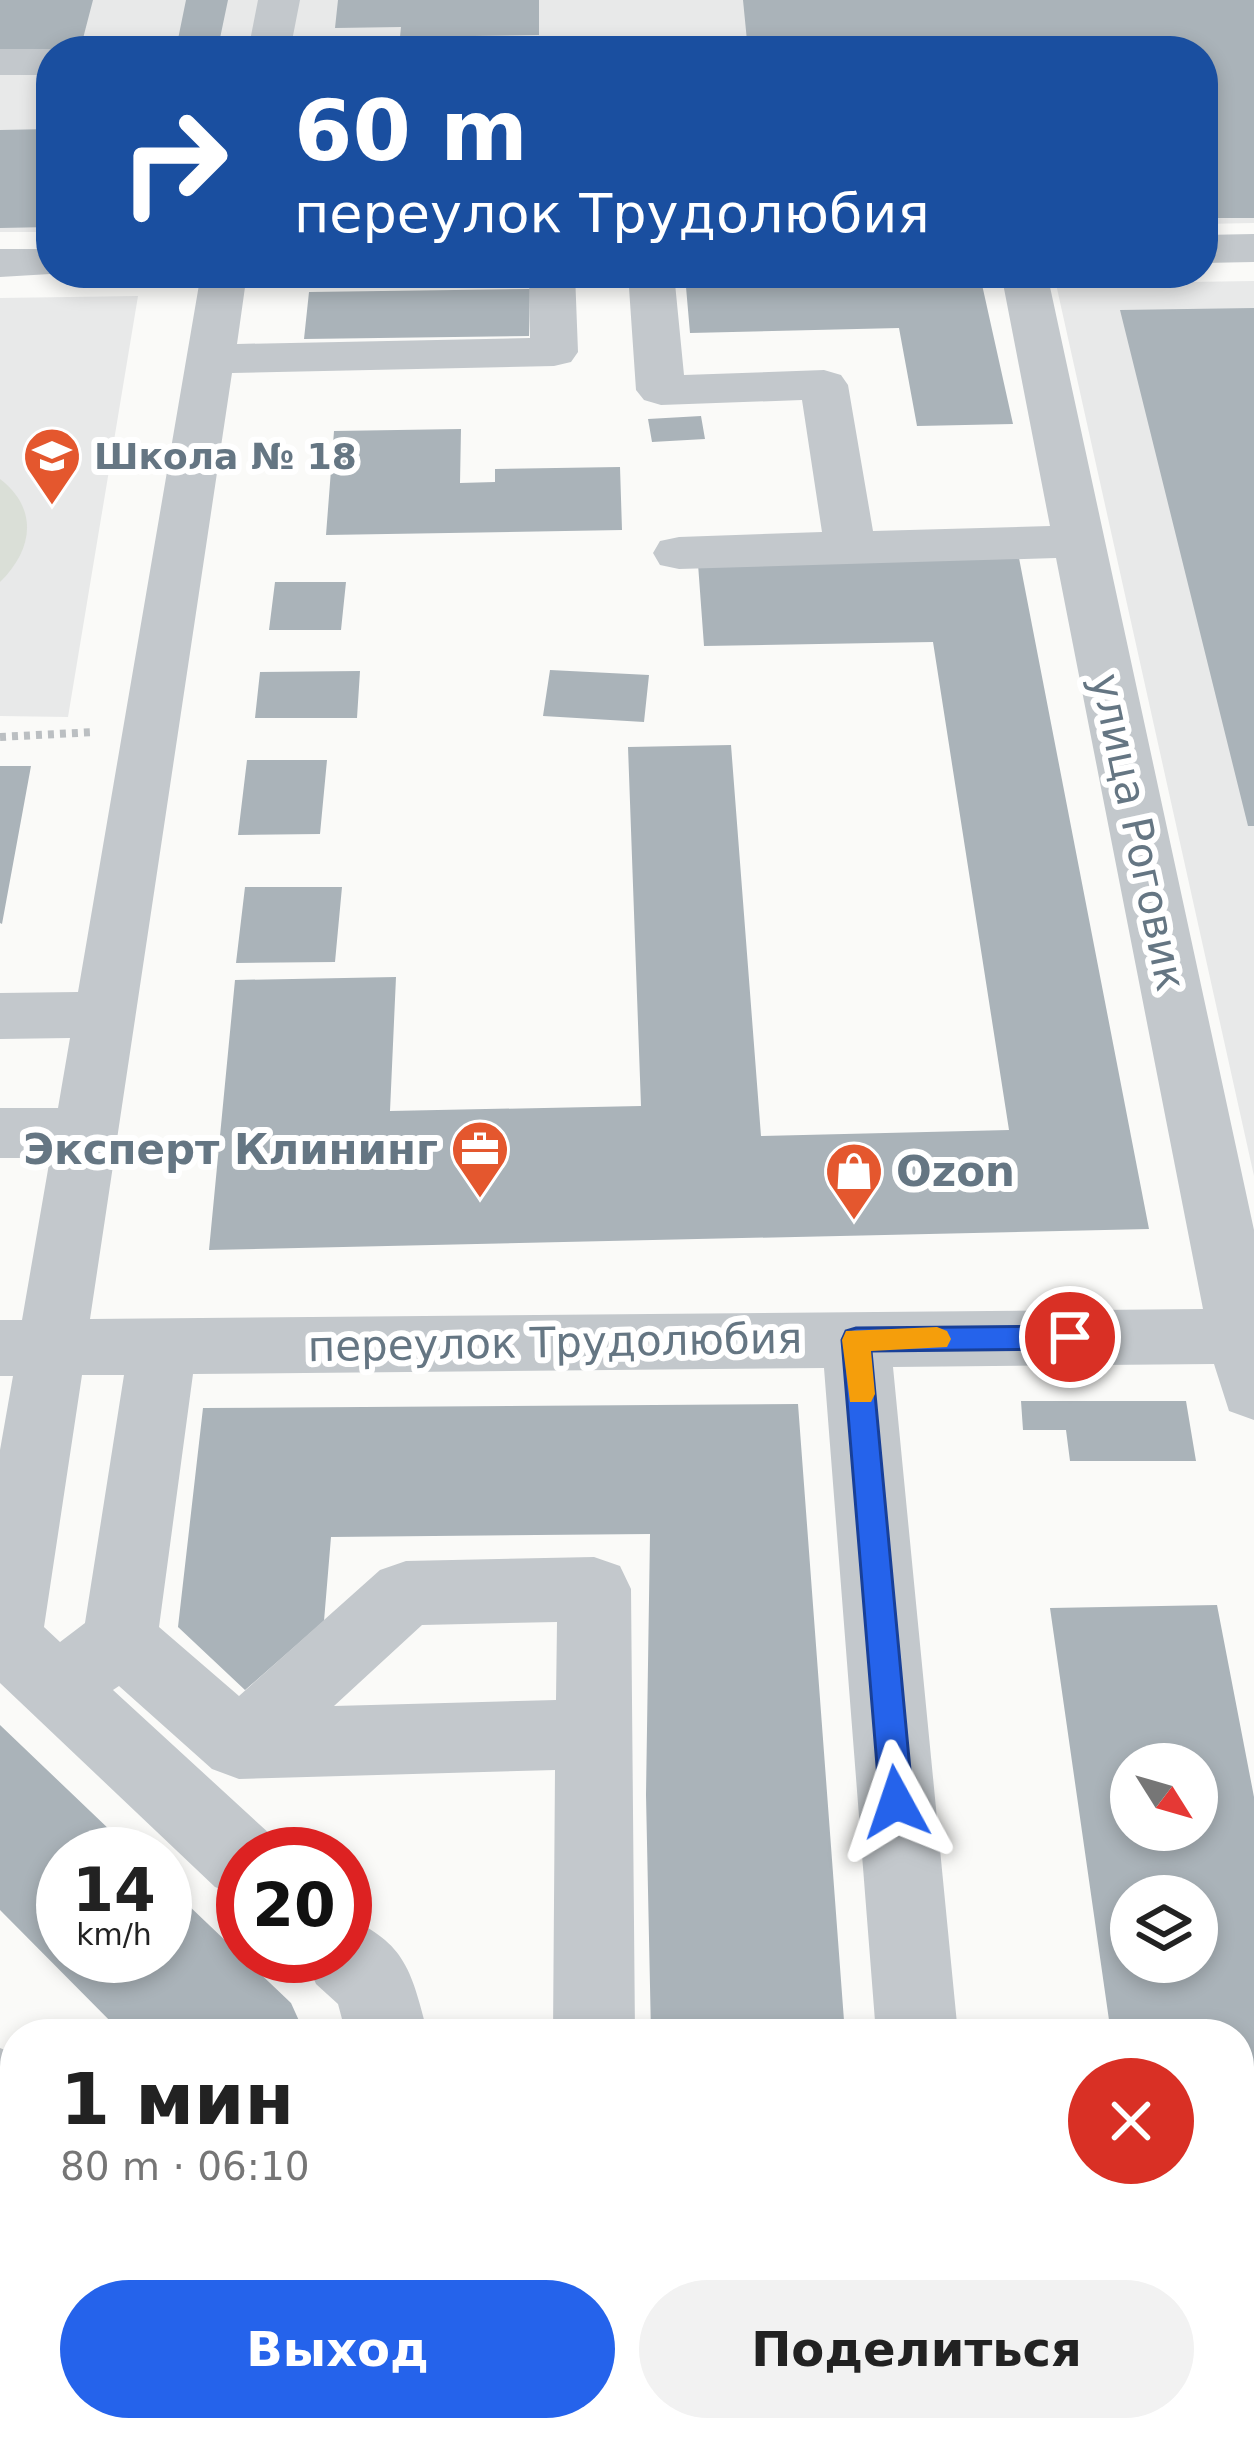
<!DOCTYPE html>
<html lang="ru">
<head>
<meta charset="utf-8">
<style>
  :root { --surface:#fff; --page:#f2f2f2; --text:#222; --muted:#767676; --accent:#2563eb }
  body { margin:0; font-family:"DejaVu Sans",sans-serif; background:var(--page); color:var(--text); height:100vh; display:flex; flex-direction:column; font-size:45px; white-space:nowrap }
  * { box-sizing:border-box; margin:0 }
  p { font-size:39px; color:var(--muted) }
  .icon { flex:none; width:66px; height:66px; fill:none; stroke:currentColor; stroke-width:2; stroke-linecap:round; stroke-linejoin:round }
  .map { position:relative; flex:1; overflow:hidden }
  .details { position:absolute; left:0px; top:2019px; width:1254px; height:423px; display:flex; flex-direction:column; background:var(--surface); border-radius:48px 48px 0 0; box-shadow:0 6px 18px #0003 }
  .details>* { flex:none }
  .top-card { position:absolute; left:36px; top:36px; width:1182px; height:252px; border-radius:48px; box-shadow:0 6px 18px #0003; background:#1a4fa0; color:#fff; overflow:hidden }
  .needle { width:78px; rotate:127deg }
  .fabs { position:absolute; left:1110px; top:1743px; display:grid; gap:24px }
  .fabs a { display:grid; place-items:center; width:108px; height:108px; border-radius:50%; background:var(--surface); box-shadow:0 6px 18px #0003; font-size:60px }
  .speed { position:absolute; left:36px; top:1827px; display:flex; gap:24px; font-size:60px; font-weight:700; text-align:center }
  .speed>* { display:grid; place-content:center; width:156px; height:156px; border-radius:50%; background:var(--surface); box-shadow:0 6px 18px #0003; line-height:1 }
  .speed small { font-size:30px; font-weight:400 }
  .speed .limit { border:18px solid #d22; background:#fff; color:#111 }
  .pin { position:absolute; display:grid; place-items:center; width:102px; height:102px; color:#fff; margin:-51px; border:6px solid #fff; border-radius:50%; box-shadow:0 3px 12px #0007 }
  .me { position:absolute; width:132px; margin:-66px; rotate:355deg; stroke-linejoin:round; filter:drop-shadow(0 0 9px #0008) }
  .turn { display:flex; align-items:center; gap:42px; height:252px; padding:0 60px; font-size:54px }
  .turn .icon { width:156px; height:156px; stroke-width:2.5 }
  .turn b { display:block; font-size:84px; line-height:102px }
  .round { display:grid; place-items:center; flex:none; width:126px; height:126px; border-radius:63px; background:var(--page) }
  .overview { display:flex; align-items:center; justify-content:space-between; height:204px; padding:0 60px }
  h1 { font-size:72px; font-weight:800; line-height:90px }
  .cta { display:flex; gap:24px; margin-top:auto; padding:24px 60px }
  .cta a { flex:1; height:138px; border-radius:72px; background:var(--accent); color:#fff; font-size:48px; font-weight:800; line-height:138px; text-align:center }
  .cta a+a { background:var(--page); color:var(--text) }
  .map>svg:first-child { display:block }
  .built { fill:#e8e9e9 }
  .green { fill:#dadfd7 }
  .building { fill:#aab3b9; fill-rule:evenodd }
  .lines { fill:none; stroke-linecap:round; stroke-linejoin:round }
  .path { stroke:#bbbfc2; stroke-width:8; stroke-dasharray:6 6; stroke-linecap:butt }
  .minor { fill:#c3c8cc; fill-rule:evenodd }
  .route { fill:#2563eb; stroke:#184099; stroke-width:3 }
  .slow { fill:#f59e0b }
  .labels { text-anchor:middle; stroke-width:12; stroke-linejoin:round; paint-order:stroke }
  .far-poi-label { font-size:36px; font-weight:bold; fill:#657683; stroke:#fff; text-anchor:start }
  .street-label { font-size:42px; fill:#657683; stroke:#fff }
  .poi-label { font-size:42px; font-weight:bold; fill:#657683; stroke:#fff; text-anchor:end }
</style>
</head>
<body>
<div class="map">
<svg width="1254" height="2440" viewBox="0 0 1254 2440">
  <rect width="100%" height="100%" fill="#fafaf8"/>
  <path class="built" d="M 0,0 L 1254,0 L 1254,223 L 1203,224 L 1203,51 L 51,51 L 51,232 L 0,232 Z
    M 1254,281 L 1254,1176 L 1056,284 Z
    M 138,296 L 68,717 L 0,716 L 0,298 Z"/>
  <path class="green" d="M 0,479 C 39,509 33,550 0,582 Z"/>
  <path class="building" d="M 0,0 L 93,0 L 80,50 L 0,50 Z
    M 186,0 L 228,0 L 219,43 L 177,44 Z
    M 338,0 L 539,0 L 539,35 L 400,37 L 401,27 L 335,28 Z
    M 743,0 L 1254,0 L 1254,218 L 1203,218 L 1203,51 L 748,51 Z
    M 51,129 L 51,227 L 0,228 L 0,130 Z
    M 981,280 L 1013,424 L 917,426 L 899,328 L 690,333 L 686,287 Z
    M 530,289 L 529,336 L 304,339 L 309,292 Z
    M 1254,308 L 1254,826 L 1248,826 L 1120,310 Z
    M 701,416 L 705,439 L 652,442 L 648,419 Z
    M 461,429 L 460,483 L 495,482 L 495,469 L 620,467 L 622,530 L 326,535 L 334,431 Z
    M 1019,558 L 1149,1229 L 209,1250 L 235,980 L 396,977 L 390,1111 L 641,1106 L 628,747 L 731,745 L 761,1136 L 1009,1130 L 933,642 L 704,646 L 698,564 Z
    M 275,582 L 346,582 L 341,630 L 269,630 Z
    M 550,670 L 649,675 L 644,722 L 543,716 Z
    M 360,671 L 357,718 L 255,718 L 260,672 Z
    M 247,760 L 327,760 L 320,834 L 238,835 Z
    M 0,766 L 31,766 L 2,924 L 0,923 Z
    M 245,887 L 342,887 L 335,962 L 236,963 Z
    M 1021,1401 L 1186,1401 L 1196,1461 L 1070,1461 L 1066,1430 L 1023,1430 Z
    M 798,1404 L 845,2034 L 651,2034 L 646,1795 L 650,1534 L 331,1537 L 324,1621 L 245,1690 L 178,1627 L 203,1408 Z
    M 1217,1605 L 1254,1797 L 1254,2362 L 1239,2362 L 1239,2034 L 1111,2034 L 1050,1608 ZM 1131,1764 L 1197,1764 L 1197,1830 L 1131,1830 ZM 1131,1896 L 1197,1896 L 1197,1962 L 1131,1962 Z
    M 0,1725 L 135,1854 L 63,1854 L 63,1956 L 165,1956 L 165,1883 L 291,2003 L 305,2034 L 123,2034 L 0,1910 Z
    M 155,2427 L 311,2427 L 310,2440 L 153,2440 Z"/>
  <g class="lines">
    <path class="path" d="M 0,737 L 95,732"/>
    <path class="minor" d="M 258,0 L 300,0 L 290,51 L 248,51 Z
      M 0,49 L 51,49 L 58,51 L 51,51 L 51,75 L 0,75 Z
      M 1254,234 L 1254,262 L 1203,263 L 1203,235 Z
      M 0,249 L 51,249 L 51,273 L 67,273 L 0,277 Z
      M 201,273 L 247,273 L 237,344 L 530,338 L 529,273 L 575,273 L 578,352 L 571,362 L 554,366 L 232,373 L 90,1319 L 1203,1309 L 1056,558 L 679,569 L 660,565 L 653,553 L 660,541 L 679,537 L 822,532 L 802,400 L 661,405 L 644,400 L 636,390 L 628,273 L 674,273 L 684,375 L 824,370 L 841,375 L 848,385 L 873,531 L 1050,526 L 1001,273 L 1047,273 L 1254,1230 L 1254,1420 L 1229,1411 L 1214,1364 L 893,1367 L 958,2034 L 876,2034 L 824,1368 L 193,1374 L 159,1627 L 239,1696 L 380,1570 L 406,1561 L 594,1557 L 620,1566 L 631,1589 L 635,2034 L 553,2034 L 555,1770 L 239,1779 L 212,1769 L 119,1686 L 113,1690 L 271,1835 L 279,1854 L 243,1854 L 243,1898 L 215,1887 L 0,1683 L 0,1450 L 13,1376 L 0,1376 L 0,1320 L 22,1320 L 50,1158 L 0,1158 L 0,1108 L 58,1108 L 70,1038 L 0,1039 L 0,993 L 78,992 ZM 82,1375 L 124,1375 L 85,1623 L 60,1642 L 44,1627 ZM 557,1622 L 556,1700 L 334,1706 L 422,1625 Z
      M 345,1917 C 407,1942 412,1974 428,2034 L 346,2034 L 338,2004 L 316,1984 L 304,1956 L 345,1956 Z
      M 0,2048 L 15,2054 L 15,2148 L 0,2142 Z
      M 15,2409 L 15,2427 L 98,2427 L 96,2440 L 6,2440 Z
      M 363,2427 L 453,2427 L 453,2440 L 363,2440 Z
      M 550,2427 L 640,2427 L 640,2440 L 550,2440 Z
      M 906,2427 L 996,2427 L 997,2440 L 907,2440 Z"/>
  </g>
  <path class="route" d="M 1070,1326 L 1080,1329 L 1085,1337 L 1080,1346 L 1070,1349 L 871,1351 L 913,1802 L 908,1813 L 896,1817 L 885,1813 L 880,1802 L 842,1340 L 846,1331 L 856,1328 Z"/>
  <path class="slow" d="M 937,1327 L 947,1331 L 951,1339 L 947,1347 L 871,1351 L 875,1394 L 871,1402 L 850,1402 L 842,1340 L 846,1331 Z"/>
  <defs>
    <g id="school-pin" transform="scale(3)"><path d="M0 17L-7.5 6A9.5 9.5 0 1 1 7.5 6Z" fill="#e4572e" stroke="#fff"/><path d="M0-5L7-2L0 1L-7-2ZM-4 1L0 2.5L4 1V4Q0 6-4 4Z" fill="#fff"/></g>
    <g id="office-pin" transform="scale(3)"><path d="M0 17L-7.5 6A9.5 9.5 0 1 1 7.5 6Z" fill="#e4572e" stroke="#fff"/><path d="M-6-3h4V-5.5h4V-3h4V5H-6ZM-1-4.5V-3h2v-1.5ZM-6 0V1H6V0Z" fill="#fff"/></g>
    <g id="shop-pin" transform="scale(3)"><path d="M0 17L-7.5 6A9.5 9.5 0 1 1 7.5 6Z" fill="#e4572e" stroke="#fff"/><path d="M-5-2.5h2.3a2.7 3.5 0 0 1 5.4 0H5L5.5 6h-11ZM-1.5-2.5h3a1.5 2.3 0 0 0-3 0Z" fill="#fff"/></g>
  </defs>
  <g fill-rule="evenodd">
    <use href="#school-pin" x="52" y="456"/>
    <use href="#office-pin" x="480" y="1149"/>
    <use href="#shop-pin" x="854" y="1171"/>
  </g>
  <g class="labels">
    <g class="far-poi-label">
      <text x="94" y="469">Школа № 18</text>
    </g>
    <g class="street-label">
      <text transform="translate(1139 832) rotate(78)" y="15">улица Роговик</text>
      <text transform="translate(555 1342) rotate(-1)" y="15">переулок Трудолюбия</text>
    </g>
    <g class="poi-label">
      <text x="438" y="1164">Эксперт Клининг</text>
      <text x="896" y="1186" text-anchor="start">Ozon</text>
    </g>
  </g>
</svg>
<div class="fabs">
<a><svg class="needle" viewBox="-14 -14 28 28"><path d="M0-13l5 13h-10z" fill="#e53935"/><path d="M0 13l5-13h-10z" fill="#767676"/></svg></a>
<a><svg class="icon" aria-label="layers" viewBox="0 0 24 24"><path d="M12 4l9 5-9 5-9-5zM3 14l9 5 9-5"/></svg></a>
</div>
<div class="speed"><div>14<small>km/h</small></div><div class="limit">20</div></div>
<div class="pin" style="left:1070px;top:1337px;background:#d93025"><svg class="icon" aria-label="arrive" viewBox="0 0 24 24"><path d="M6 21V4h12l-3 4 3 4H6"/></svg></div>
<svg class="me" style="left:896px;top:1802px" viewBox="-20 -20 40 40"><path d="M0-17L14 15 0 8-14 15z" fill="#2563eb" stroke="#fff" stroke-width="4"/></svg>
<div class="top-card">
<div class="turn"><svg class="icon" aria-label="right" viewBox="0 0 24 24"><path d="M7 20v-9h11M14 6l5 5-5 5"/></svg><div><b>60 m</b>переулок Трудолюбия</div></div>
</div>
<section class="details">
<div class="overview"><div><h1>1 мин</h1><p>80 m · 06:10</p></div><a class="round" style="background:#d93025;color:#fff"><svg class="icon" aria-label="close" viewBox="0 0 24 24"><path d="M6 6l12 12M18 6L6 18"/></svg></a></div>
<div class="cta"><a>Выход</a><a>Поделиться</a></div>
</section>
</div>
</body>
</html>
